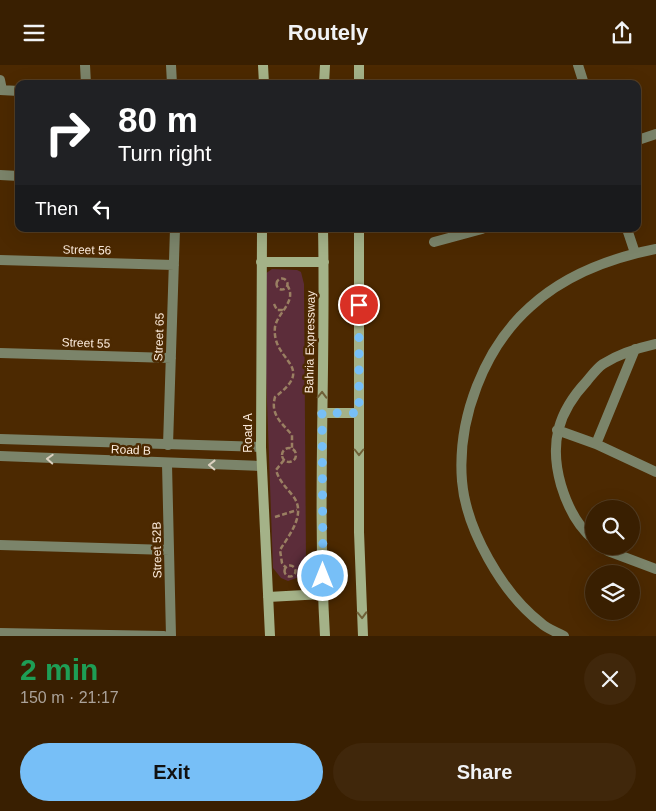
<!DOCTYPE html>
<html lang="en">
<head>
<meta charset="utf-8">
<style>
  :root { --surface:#391f01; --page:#40270b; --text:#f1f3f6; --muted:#aba299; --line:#533d23; --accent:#77bff7 }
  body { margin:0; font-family:Arial,sans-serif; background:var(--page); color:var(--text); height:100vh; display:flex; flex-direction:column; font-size:19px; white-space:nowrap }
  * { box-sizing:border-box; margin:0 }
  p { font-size:16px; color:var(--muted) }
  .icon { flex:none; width:28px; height:28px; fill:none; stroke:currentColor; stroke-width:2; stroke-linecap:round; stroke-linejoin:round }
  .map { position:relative; height:571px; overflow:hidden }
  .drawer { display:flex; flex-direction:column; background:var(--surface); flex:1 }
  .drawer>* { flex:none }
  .top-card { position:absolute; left:15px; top:15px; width:626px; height:152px; border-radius:10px; box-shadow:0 5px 20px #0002,0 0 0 1px var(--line); background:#202124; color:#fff; overflow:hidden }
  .buttons { position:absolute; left:585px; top:435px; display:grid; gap:10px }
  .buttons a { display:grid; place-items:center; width:55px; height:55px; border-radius:50%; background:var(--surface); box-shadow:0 5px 20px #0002,0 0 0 1px var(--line); font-size:25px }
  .pin { position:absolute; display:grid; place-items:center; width:42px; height:42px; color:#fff; margin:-21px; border:2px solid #fff; border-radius:50%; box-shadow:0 1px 5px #0007 }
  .me { position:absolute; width:55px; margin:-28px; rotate:0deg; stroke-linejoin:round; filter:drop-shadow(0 0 4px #0008) }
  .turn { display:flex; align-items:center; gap:18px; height:105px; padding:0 20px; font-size:22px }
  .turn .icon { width:65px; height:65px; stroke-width:2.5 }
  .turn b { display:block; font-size:35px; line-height:42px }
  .then { display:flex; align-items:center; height:48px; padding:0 20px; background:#0003; gap:10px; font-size:19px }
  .round { display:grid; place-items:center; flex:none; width:52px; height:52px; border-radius:26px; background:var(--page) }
  .overview { display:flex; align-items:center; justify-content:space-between; height:85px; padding:0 20px }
  h1 { font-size:30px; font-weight:800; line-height:38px; color:#1e9e55 }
  .action { display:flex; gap:10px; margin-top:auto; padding:10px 20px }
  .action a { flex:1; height:58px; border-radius:30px; background:var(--accent); color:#111; font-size:20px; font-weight:800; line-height:58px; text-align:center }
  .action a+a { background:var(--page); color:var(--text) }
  header { display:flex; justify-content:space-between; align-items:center; height:65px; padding:0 20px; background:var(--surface); font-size:22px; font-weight:800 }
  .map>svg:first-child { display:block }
  .green { fill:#5c2d3a }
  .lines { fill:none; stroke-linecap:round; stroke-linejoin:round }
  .path { stroke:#9a7f62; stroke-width:2.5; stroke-dasharray:5 2.5; stroke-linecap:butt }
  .minor { stroke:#7b846a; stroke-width:10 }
  .tertiary { stroke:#7b846a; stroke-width:10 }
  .secondary { stroke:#a4b288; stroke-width:10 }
  .oneway { stroke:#6f6037 }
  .oneway2 { stroke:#dcd1c0 }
  .route { stroke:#77bff7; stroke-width:9; stroke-dasharray:0 16.2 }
  .labels { text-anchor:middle; stroke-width:5; stroke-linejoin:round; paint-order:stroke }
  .street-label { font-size:12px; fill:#fcebdc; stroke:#4c2901 }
</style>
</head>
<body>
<header><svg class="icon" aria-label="menu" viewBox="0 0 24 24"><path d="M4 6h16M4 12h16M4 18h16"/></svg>Routely<svg class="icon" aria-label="share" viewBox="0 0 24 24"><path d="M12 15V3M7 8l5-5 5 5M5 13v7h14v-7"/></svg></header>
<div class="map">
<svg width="656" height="571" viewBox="0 0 656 571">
  <rect width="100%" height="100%" fill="#4c2901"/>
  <path class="green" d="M 272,204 L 297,205 L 301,207 L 304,219 L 306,497 L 302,511 L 288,516 L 281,513 L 273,503 L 264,253 L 265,209 Z"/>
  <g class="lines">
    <path class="path" d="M276.5 219a5.5 5.5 0 1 1 11 0a5.5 5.5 0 1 1-11 0Z
      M 287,220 C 298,236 277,248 275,262 C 271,297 318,300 275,332 C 270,350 282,358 292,370 L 292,383
      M 274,239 L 277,245 L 284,245
      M282 390a7 7 0 1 1 14 0a7 7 0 1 1-14 0Z
      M 284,395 L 276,405 C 279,416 286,422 293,431 C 307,449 289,470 280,485 L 282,498 L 286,503
      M 275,452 L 297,445
      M284.5 506a5.5 5.5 0 1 1 11 0a5.5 5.5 0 1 1-11 0Z"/>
    <path class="minor" d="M 85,0 L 86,19
      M 171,0 L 172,19
      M 578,0 L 584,19
      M 0,15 L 2,25
      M 0,25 L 19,26
      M 638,75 L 656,69
      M 0,110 L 19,111
      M 627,164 L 635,188
      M 434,177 L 482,164
      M 0,195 L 174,200
      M 0,288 L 171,293
      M 557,365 L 596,379 L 656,407
      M 596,379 L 635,284
      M 168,380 L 175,164
      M 167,399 L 171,571
      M 594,475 C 577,461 567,440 561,420 C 549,378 558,347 587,316 C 592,310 597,303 603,299 C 619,289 638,283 656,279
      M 0,480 L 169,485
      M 602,481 L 608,486 L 656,504
      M 0,568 L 164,571
      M 564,571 C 557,567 547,564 541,558 C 502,528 466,464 462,416 C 457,354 484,283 530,242 C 566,209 610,193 656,184"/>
    <path class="tertiary" d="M 0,374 L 261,382
      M 0,391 L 261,401"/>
    <path class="secondary" d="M 263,0 L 264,19
      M 359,0 L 359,19
      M 324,19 L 325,0
      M 262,164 L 261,382 L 270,571
      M 323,164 C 326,299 317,435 325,571
      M 359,164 L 359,467 L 363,571
      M 261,197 L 324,197
      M 322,348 L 359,348
      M 268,532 L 323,529"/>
  </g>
  <defs><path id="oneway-chevron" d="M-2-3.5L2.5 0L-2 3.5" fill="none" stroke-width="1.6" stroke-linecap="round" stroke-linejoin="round" transform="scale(1.25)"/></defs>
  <g class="oneway">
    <use href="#oneway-chevron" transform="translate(322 330) rotate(-89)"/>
    <use href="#oneway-chevron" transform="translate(359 387) rotate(90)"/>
    <use href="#oneway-chevron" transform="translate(362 550) rotate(88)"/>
  </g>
  <g class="oneway2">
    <use href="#oneway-chevron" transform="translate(50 394) rotate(-177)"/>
    <use href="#oneway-chevron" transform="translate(212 400) rotate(-179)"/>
  </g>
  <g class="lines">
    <path class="route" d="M 323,511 L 322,348 L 359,348 L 359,240"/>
  </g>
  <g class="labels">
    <g class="street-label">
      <text transform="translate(87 185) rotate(1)" y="4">Street 56</text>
      <text transform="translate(159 272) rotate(-88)" y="4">Street 65</text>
      <text transform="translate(310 277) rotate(-89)" y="4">Bahria Expressway</text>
      <text transform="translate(86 278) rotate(2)" y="4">Street 55</text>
      <text transform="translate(248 368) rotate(-90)" y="4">Road A</text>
      <text transform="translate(131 385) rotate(2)" y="4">Road B</text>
      <text transform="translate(157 485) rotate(-91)" y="4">Street 52B</text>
    </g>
  </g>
</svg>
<div class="buttons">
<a><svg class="icon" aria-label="search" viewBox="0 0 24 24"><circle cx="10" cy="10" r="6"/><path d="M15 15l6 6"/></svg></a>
<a><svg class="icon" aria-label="layers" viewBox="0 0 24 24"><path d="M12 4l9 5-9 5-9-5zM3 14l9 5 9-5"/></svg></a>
</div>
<div class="pin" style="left:359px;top:240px;background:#d93025"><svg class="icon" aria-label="arrive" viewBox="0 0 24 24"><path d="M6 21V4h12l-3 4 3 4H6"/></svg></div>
<svg class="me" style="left:323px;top:511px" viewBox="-20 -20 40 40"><circle r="17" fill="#77bff7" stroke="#fff" stroke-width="3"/><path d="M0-11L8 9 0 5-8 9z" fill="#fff"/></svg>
<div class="top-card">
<div class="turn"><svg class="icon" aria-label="right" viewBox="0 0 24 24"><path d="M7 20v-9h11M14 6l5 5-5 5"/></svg><div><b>80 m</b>Turn right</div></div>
<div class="then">Then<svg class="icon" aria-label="left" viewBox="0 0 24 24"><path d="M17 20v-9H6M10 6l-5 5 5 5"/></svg></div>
</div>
</div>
<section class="drawer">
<div class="overview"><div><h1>2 min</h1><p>150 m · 21:17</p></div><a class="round"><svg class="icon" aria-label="close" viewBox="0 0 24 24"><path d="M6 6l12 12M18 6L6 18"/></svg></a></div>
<div class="action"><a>Exit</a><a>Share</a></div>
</section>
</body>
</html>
